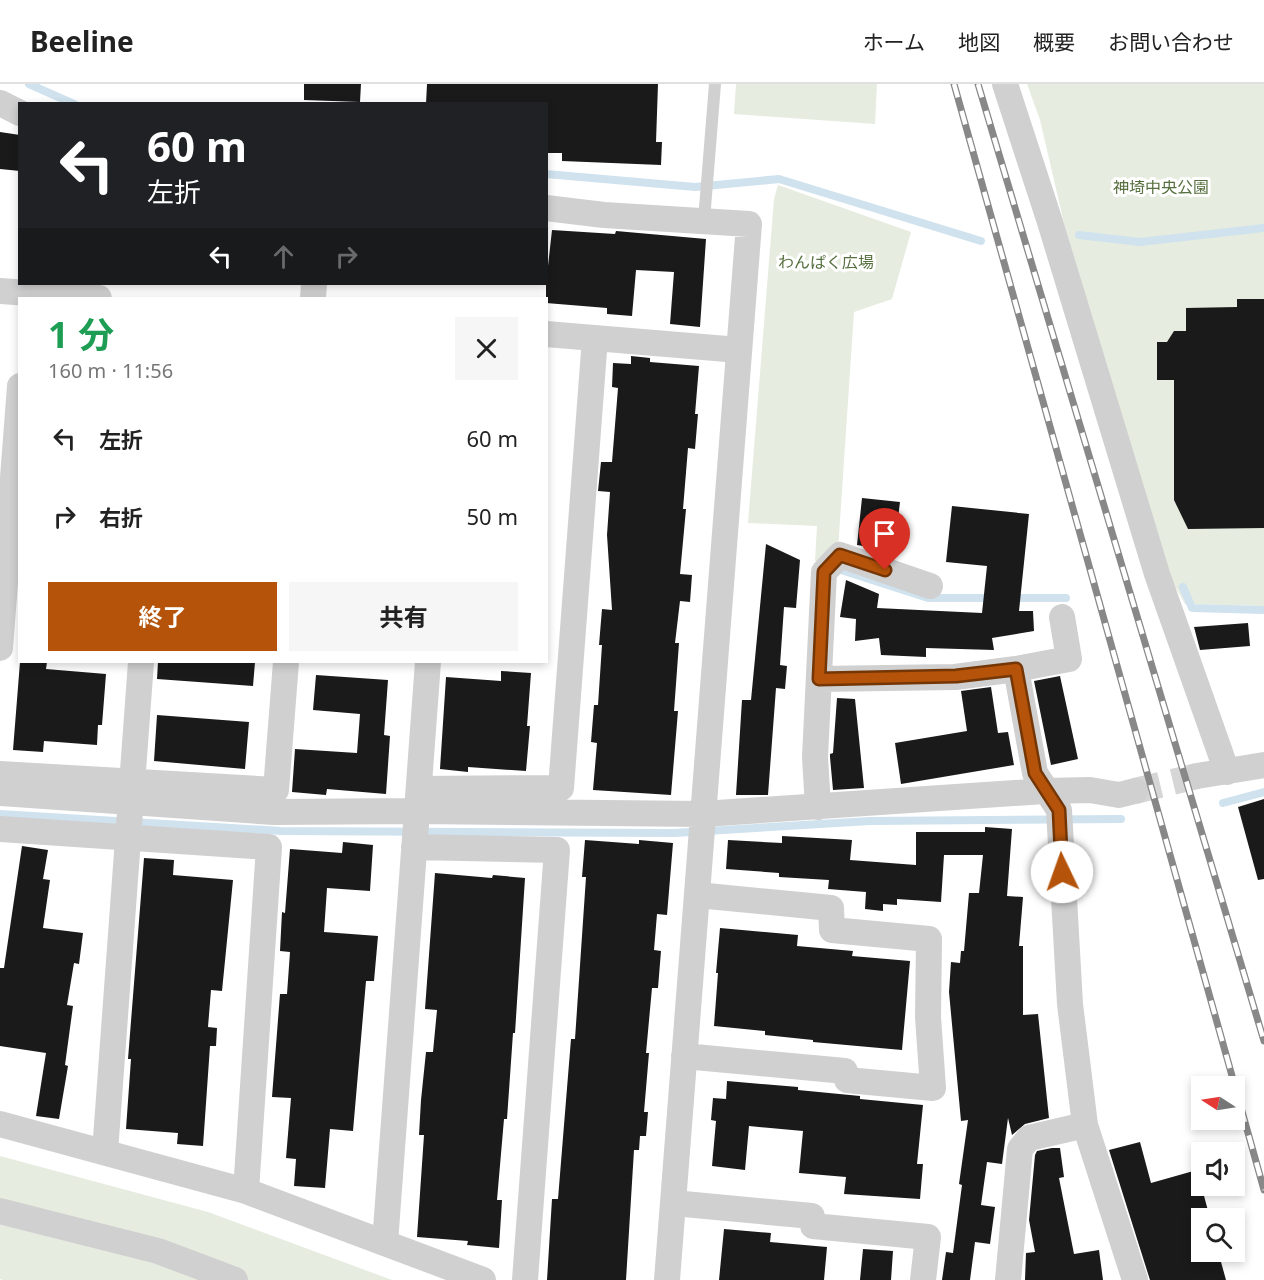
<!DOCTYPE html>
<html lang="ja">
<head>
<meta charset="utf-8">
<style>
  :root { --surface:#fff; --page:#f6f6f6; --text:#222; --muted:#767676; --line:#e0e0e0; --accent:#b45309 }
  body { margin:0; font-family:"Noto Sans","Noto Sans JP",sans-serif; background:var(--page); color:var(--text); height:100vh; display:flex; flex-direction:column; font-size:22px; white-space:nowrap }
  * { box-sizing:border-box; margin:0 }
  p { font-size:20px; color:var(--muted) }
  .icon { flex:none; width:33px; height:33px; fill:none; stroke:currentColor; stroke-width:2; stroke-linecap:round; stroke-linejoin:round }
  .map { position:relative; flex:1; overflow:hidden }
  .details { position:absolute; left:18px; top:213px; width:530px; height:366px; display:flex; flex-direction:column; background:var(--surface); border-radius:0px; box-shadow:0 3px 9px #0003 }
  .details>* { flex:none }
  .top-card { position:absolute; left:18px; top:18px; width:530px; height:183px; border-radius:0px; box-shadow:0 3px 9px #0003; background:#202124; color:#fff; overflow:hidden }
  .needle { width:39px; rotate:282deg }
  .controls { position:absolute; left:1191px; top:992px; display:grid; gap:12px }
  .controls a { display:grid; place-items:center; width:54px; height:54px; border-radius:0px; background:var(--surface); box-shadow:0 3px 9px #0003; font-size:30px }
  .pin { position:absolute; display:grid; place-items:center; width:51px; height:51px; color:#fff; margin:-62px -26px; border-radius:50% 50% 50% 0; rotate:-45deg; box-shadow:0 0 6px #0007 }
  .pin .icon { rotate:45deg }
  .me { position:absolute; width:66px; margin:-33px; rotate:357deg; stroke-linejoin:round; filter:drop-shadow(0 0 4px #0008) }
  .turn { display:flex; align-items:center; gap:21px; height:126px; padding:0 30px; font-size:27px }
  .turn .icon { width:78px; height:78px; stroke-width:2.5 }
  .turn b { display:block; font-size:42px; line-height:51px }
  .lanes { display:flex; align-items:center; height:57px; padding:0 30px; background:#0003; justify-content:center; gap:30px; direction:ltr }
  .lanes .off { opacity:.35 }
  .round { display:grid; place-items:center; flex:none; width:63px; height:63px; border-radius:0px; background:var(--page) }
  .head { display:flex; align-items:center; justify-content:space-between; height:102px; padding:0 30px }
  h1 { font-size:36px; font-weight:700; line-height:45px; color:#1e9e55 }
  .button { display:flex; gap:12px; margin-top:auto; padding:12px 30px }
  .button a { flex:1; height:69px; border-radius:0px; background:var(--accent); color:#fff; font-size:24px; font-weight:700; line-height:69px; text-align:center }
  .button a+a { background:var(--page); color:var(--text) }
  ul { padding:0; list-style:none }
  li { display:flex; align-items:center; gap:18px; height:78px; padding:0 30px }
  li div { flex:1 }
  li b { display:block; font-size:22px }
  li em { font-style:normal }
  header { display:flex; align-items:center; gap:36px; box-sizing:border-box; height:84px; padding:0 30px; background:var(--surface); border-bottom:2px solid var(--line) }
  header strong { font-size:28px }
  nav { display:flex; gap:33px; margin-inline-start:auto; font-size:21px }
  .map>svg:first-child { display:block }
  .green { fill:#e6ecdf }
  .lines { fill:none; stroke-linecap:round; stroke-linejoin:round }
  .stream { stroke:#cfe2ee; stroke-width:8 }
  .building { fill:#1a1a1a }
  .minor-tunnel { stroke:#d6d6d6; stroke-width:26; stroke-dasharray:26 13; stroke-linecap:butt }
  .service { stroke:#d0d0d0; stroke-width:12 }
  .minor { stroke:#d0d0d0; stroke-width:26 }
  .rail-casing { stroke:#888; stroke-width:7 }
  .rail { stroke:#fff; stroke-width:4.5; stroke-dasharray:14; stroke-linecap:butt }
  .route-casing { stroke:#753606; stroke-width:15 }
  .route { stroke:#b45309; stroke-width:10 }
  .labels { text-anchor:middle; stroke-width:6; stroke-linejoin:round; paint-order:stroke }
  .park-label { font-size:16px; fill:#56703f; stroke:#fff }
</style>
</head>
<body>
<header>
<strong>Beeline</strong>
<nav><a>ホーム</a><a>地図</a><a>概要</a><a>お問い合わせ</a></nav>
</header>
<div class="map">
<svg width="1264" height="1196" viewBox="0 0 1264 1196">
  <rect width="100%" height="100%" fill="#fff"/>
  <path class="green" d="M 736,0 L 877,0 L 875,40 L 734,30 Z
    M 1027,0 L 1264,0 L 1264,522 L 1185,520 L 1167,488 L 1064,139 L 1040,36 Z
    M 778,101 L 911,148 L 892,215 L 854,228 L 838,466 L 826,477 L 815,477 L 817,442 L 748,439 L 774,115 Z
    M 0,1072 L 208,1128 L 392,1196 L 3,1196 L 0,1195 Z"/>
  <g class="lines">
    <path class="stream" d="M 29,0 L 74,20
      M 546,90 L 695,103 L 779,95 L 981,157
      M 1079,151 L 1140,158 L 1264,144
      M 841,486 L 928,514 L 994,514
      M 1183,503 L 1192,524 L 1264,526
      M 1012,514 L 1066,514
      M 1223,719 L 1264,708
      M 0,730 L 281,747 L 674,749 L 870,737 L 1121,735"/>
  </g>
  <path class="building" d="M 304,0 L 361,0 L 360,18 L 304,16 Z
    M 427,0 L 658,0 L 656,58 L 662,58 L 661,81 L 562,77 L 562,69 L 546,69 L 546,20 L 426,20 Z
    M 0,48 L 20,51 L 20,87 L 0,85 Z
    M 552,146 L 615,150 L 616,147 L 706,155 L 700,243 L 670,240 L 674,188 L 636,186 L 632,232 L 607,230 L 607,224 L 546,219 L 546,200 Z
    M 1237,215 L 1264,215 L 1264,444 L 1188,445 L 1174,416 L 1174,296 L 1157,296 L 1157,258 L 1167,258 L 1174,247 L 1186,247 L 1186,224 L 1237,223 Z
    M 631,272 L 650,274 L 650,278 L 699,282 L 695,330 L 698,330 L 695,365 L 688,364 L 683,425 L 686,425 L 680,490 L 692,491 L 690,518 L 680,517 L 675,559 L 679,559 L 674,627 L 678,627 L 671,711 L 593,706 L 597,659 L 591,658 L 594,621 L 598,621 L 602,561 L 599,561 L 602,525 L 612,526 L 607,451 L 610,408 L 598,407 L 601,378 L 612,378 L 618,304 L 612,303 L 613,279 L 631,280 Z
    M 862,414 L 900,418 L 894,467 L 857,461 Z
    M 952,422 L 1029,430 L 1019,527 L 1033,527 L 1034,547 L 992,554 L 994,566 L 926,564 L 926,573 L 881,571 L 879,554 L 855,557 L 856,535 L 840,533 L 846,496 L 879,510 L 877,524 L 982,529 L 987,482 L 946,478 Z
    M 766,460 L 800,476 L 796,524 L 784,523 L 780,581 L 787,582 L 785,605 L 776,604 L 768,711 L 736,711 L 742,616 L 751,616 Z
    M 1248,539 L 1250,562 L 1200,566 L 1194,543 Z
    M 20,578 L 47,578 L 46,585 L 106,590 L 102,641 L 98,641 L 97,661 L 44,657 L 43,668 L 13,666 Z
    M 158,578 L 255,578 L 253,602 L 157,595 Z
    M 501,587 L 531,589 L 527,642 L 530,642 L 526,687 L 468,683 L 468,688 L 440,685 L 446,593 L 501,597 Z
    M 316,591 L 388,596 L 384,651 L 390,652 L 386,710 L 327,705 L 326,711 L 292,708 L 295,665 L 357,669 L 360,630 L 313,626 Z
    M 1060,592 L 1078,675 L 1051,681 L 1034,597 Z
    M 991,603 L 998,649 L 1008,648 L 1014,681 L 901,700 L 895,659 L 967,647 L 961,607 Z
    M 837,614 L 855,615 L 864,704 L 833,706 L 830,673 L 830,670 L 833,669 Z
    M 157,631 L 249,638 L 245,685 L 154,677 Z
    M 1264,715 L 1264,795 L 1258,796 L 1238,723 Z
    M 985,743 L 1012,745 L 1007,812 L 1023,813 L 1019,862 L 1023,862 L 1023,931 L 1038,930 L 1049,1034 L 1025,1040 L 1012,1051 L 1008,1034 L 1002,1080 L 987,1078 L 981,1121 L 995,1123 L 990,1160 L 975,1158 L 970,1196 L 942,1196 L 946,1168 L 953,1169 L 962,1101 L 959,1100 L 968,1036 L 961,1037 L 949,908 L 951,878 L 960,879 L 961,867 L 964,867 L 969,809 L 979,809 L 983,771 L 944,771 L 941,818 L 897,815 L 897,821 L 883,820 L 883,827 L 865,825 L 866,808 L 828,805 L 829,796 L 779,793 L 779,789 L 726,785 L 728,756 L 782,759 L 782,752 L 852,756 L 850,776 L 916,781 L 916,748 L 985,748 Z
    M 585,756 L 639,760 L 639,756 L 673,759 L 667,831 L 657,830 L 654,866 L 661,867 L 658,904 L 652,904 L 646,969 L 649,969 L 644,1028 L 648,1028 L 646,1052 L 640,1052 L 639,1066 L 634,1066 L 626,1196 L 547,1196 L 552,1115 L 558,1115 L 571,955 L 575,955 L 586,793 L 582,793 Z
    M 343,758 L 373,761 L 370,807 L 327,804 L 324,848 L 378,852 L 374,897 L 366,897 L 353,1047 L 330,1045 L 325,1104 L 294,1102 L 296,1075 L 286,1074 L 291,1014 L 272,1013 L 280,910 L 287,910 L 290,868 L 280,867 L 282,828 L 285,829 L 290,765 L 342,769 Z
    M 22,762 L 48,766 L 43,795 L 50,796 L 43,844 L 83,849 L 79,880 L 74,879 L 67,921 L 73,922 L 65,981 L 68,982 L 59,1035 L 36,1032 L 46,969 L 0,962 L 0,884 L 4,884 Z
    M 144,774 L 174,776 L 173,791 L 233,796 L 222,907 L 211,906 L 208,943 L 217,944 L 216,962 L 210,962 L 203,1062 L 177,1060 L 178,1049 L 126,1045 L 131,975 L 128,975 Z
    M 435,789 L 492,794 L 493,791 L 525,794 L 515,949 L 513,949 L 507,1035 L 504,1035 L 497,1116 L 502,1116 L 499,1164 L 467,1161 L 468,1157 L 417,1153 L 424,1051 L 419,1051 L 421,1016 L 426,968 L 433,968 L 437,926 L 425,925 Z
    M 720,844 L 798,851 L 797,862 L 853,867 L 852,872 L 910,877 L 902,966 L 813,958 L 813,956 L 765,951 L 765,947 L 714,942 L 718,889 L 716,889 Z
    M 727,997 L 798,1003 L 798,1006 L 860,1012 L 860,1015 L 923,1021 L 917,1080 L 923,1080 L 920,1115 L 844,1110 L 846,1093 L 799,1089 L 803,1047 L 749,1042 L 745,1086 L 712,1082 L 716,1037 L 711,1036 L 713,1014 L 726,1015 Z
    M 1140,1058 L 1151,1099 L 1197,1086 L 1210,1134 L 1202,1134 L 1202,1167 L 1218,1167 L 1226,1196 L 1150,1196 L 1109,1066 Z
    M 1052,1064 L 1060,1064 L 1064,1093 L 1059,1094 L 1074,1170 L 1099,1166 L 1103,1196 L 1025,1196 L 1026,1169 L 1035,1168 L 1029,1136 L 1035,1071 L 1037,1067 Z
    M 724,1145 L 771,1149 L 770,1158 L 827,1163 L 824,1196 L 719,1196 Z
    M 863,1165 L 893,1167 L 891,1196 L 860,1196 Z"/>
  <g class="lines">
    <path class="minor-tunnel" d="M 1135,707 L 1197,692"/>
    <path class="service" d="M 704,136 L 715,0"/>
    <path class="minor" d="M 1005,0 L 1050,138 L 1157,490 L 1227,688
      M 0,19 L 20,29
      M 546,124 L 604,131 L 749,140 L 667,1196
      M 0,207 L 99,214
      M 313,214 L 314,200
      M 546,250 L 739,266
      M 1062,533 L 1069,575 L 1016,585 L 1035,689 L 1059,726 L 1070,920 L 1085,1041 L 1135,1196
      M 0,564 L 20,302
      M 819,595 L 955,593 L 1016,585
      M 0,690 L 276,706 L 286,578
      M 1197,692 L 1264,681
      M 419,705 L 561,704 L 595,254
      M 0,709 L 274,728 L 417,727 L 703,730 L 1045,707 L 1090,706 L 1119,711 L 1135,707
      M 818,723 L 815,673 L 824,488 L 840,471 L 930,502
      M 0,745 L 269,763 L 246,1107
      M 414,763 L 557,766 L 525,1196
      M 684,972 L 845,987 L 847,996 L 933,1004 L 928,933 L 929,855 L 832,846 L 831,824 L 697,811
      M 0,1040 L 246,1107 L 483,1196
      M 105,1068 L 141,578
      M 673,1119 L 812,1132 L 813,1142 L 928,1153 L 923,1196
      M 0,1127 L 158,1167 L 235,1196
      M 385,1159 L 428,578
      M 1008,1196 L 1020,1065 L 1029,1054 L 1085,1041"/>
    <g class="rail-casing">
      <path id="rail" d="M 954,0 L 1264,1106
        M 978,0 L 1264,957"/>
    </g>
    <use href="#rail" class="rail"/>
  </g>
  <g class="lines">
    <g class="route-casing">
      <path id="route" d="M 885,486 L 840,471 L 824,488 L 819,595 L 956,592 L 1016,585 L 1035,689 L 1059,726 L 1062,788"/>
    </g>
    <use href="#route" class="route"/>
  </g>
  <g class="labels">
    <g class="park-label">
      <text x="1161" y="109">神埼中央公園</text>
      <text x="826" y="184">わんぱく広場</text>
    </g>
  </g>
</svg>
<div class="controls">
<a><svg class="needle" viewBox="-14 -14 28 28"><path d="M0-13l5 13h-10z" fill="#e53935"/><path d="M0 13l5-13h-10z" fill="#767676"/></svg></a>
<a><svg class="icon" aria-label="sound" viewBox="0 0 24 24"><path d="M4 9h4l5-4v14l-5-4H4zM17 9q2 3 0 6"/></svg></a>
<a><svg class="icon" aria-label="search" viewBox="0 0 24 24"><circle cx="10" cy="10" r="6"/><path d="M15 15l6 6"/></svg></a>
</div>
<div class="pin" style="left:885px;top:486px;background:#d93025"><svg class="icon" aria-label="arrive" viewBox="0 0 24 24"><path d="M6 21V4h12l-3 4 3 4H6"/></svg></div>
<svg class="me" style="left:1062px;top:788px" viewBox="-20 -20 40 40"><circle r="19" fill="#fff"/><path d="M0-13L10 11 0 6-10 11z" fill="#b45309"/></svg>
<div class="top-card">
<div class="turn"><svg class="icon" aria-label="left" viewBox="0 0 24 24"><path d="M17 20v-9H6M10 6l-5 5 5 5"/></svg><div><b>60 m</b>左折</div></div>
<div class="lanes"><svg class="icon" aria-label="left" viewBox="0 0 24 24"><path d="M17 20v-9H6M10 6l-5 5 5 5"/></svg><svg class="icon off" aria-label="ahead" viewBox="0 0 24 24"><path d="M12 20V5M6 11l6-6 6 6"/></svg><svg class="icon off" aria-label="right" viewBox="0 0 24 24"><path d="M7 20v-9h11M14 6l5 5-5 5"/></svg></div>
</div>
<section class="details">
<div class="head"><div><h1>1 分</h1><p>160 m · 11:56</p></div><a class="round"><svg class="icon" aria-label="close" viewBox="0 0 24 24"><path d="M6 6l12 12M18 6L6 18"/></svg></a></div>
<ul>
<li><svg class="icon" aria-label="left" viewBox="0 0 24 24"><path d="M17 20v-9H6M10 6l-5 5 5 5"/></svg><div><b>左折</b></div><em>60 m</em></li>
<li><svg class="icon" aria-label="right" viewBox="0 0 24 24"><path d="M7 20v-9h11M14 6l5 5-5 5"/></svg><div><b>右折</b></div><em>50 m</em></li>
</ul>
<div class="button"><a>終了</a><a>共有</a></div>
</section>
</div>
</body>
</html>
